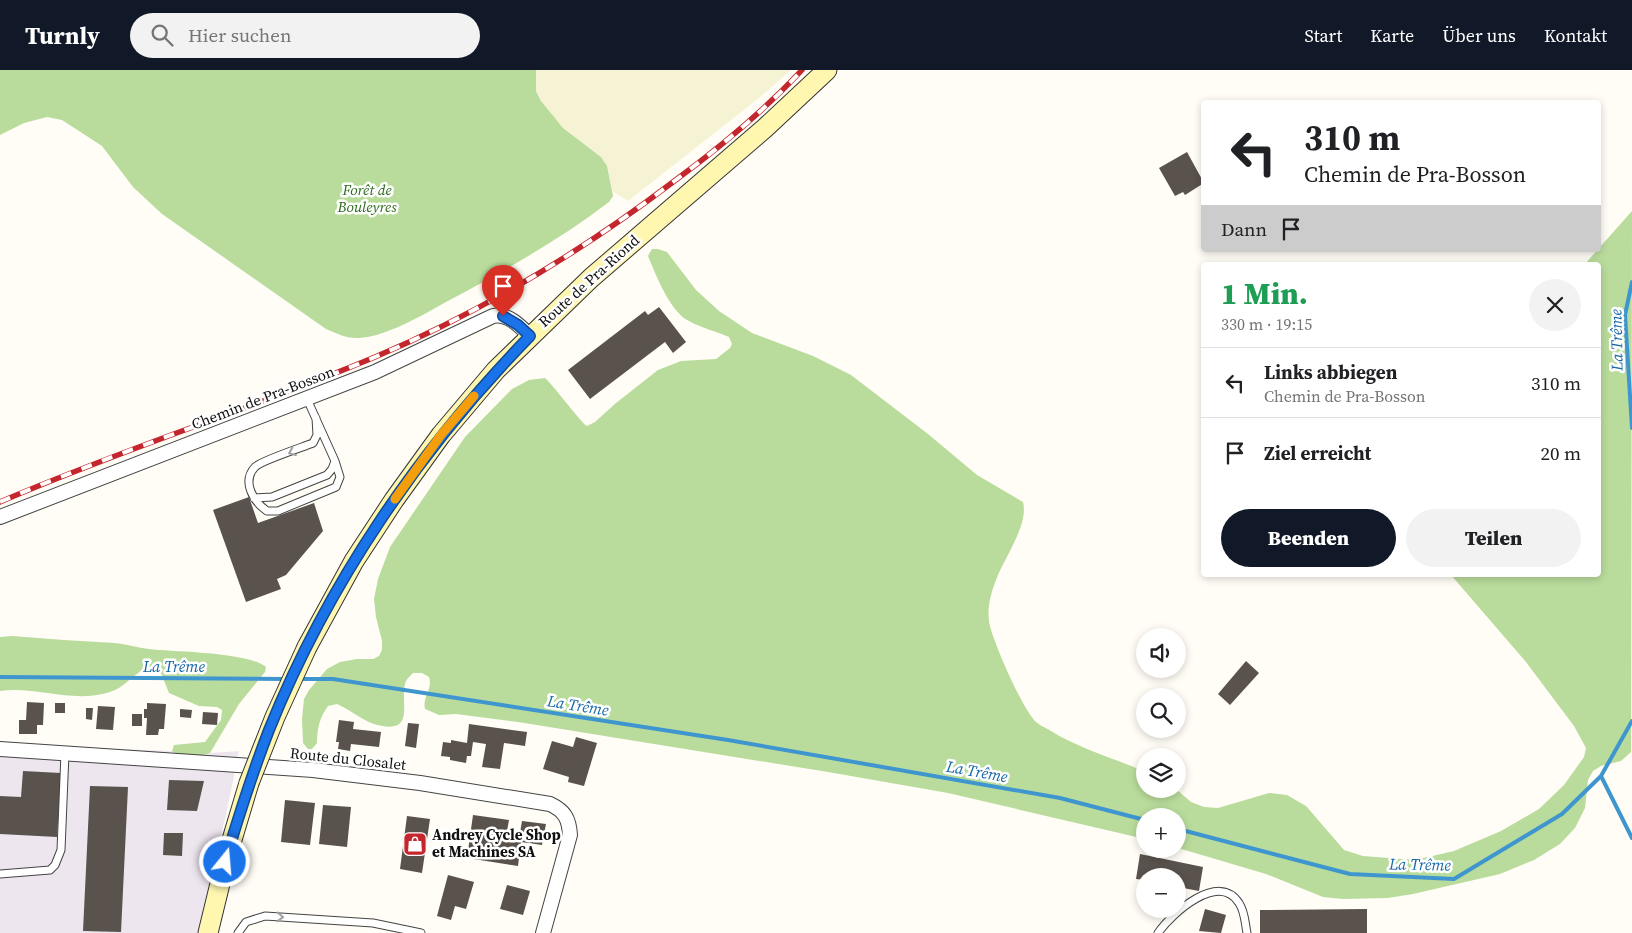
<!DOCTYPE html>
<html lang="de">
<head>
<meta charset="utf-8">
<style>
  :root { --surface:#fff; --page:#f2f2f2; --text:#202124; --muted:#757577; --line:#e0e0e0; --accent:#111827 }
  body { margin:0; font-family:"Source Serif 4",serif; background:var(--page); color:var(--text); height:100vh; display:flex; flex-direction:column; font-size:19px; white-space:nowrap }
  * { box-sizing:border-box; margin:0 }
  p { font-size:16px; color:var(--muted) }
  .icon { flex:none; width:28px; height:28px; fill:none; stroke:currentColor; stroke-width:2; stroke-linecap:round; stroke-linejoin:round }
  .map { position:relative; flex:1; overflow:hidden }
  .details { position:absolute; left:1201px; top:192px; width:400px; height:315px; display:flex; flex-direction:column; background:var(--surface); border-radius:5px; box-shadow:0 2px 8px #0003 }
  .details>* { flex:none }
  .top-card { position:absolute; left:1201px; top:30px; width:400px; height:152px; border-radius:5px; box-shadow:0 2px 8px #0003; background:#fff; color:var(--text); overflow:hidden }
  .buttons { position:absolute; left:1136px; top:558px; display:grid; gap:10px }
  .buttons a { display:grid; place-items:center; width:50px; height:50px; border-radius:50%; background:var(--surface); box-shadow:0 2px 8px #0003; font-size:25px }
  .pin { position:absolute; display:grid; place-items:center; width:42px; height:42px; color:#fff; margin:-51px -21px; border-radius:50% 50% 50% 0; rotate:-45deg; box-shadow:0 0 5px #0007 }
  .pin .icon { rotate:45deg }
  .me { position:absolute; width:55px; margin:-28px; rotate:17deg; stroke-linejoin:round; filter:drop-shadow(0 0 4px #0008) }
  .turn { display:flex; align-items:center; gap:18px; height:105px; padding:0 20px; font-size:22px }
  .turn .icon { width:65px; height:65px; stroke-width:2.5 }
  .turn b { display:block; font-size:35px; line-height:42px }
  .then { display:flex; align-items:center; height:48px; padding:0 20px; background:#0003; gap:10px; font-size:19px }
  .round { display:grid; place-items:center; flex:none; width:52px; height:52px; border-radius:26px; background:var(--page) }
  .overview { display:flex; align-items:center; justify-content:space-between; height:85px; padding:0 20px }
  h1 { font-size:30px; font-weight:800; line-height:38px; color:#1e9e55 }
  .action { display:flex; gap:10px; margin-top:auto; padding:10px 20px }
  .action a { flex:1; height:58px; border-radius:30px; background:var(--accent); color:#fff; font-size:20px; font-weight:800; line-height:58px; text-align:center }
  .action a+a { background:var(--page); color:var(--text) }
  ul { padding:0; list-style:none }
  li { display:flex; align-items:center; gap:15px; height:70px; padding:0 20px; border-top:1px solid var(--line) }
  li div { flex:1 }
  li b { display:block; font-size:19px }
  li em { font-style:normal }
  header { display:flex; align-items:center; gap:30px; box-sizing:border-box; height:70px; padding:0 25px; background:var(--accent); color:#fff }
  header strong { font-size:24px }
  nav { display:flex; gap:28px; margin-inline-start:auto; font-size:18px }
  .search { width:350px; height:45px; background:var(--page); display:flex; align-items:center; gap:12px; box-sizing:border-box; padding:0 18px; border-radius:28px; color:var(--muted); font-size:19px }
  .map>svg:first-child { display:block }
  .industrial { fill:#eee6ef }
  .farmland { fill:#f6f3d4 }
  .forest { fill:#b9dc9c }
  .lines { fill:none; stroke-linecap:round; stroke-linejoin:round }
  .stream { stroke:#3f96cf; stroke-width:4 }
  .building { fill:#5a524d }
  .lane-casing { stroke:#444; stroke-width:9 }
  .street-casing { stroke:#444; stroke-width:16 }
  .secondary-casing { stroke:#333; stroke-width:21 }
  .lane { stroke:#fff; stroke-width:7 }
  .street { stroke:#fff; stroke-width:14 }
  .secondary { stroke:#fff6b0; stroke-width:19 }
  .rail-casing { stroke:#c4262e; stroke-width:5.5 }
  .rail { stroke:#fff; stroke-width:4; stroke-dasharray:11; stroke-linecap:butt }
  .secondary-bridge-casing { stroke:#333; stroke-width:21; stroke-linecap:butt }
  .secondary-bridge { stroke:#fff6b0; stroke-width:19 }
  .oneway { stroke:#a0a0a0 }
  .route-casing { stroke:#114b97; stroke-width:12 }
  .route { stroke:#1a73e8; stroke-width:9 }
  .slow { stroke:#f59e0b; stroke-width:9 }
  .labels { text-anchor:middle; stroke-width:5; stroke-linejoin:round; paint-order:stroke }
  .park-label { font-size:15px; font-style:italic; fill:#2f6b1f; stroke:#fff }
  .street-label { font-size:15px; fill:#111; stroke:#fff }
  .poi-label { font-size:15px; font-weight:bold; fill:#111; stroke:#fff; text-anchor:start }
  .water-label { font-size:16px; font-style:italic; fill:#1768a6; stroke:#fff }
</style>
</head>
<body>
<header>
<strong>Turnly</strong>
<div class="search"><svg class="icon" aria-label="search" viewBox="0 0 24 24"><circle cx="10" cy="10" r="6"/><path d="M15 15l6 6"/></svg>Hier suchen</div>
<nav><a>Start</a><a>Karte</a><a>Über uns</a><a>Kontakt</a></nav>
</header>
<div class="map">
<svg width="1632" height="863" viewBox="0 0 1632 863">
  <rect width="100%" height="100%" fill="#fffdf5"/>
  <path class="industrial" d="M 0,674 L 172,681 L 202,686 L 210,683 L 239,681 L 226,745 L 197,863 L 0,863 Z"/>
  <path class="farmland" d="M 536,0 L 791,0 L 759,28 L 628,131 L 612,121 L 607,96 L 601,87 L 563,58 L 546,40 L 536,21 Z"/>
  <path class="forest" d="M 0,0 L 536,0 L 536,21 L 541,31 L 563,58 L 601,87 L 607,96 L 613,126 L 609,132 C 558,171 502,202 446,232 C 423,245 385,267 359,268 C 347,269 336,263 326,259 L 162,144 L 133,117 L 102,76 L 62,50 L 47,47 L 24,53 L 0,65 Z
    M 1632,141 L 1631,682 L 1621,691 L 1601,696 L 1593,701 L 1588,710 L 1585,738 L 1575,758 L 1560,774 L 1534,790 L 1500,804 L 1413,824 L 1388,828 L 1343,829 L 1323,827 L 1266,804 L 1178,778 L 1178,746 L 1145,746 L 1145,769 L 948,723 L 828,702 L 518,652 L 456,644 L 439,645 L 425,639 C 422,627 433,619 429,607 L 422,603 L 413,603 C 411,605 407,609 406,611 C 398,630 419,667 374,654 C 362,650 349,639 337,634 L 328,636 C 320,647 317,658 317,673 L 312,679 L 308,679 L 303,673 L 302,649 L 304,629 L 309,620 L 327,599 L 340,592 L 357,589 L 373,589 L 379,586 L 382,580 L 382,571 L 376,547 L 374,529 L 378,509 L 390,477 L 465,367 L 512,319 L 529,310 L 545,308 C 554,316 582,354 587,356 L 595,352 L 616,333 L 658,300 L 681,291 L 716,289 L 730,278 L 732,274 L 729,267 C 716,261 701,258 689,251 C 670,242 656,205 648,186 L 652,179 L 658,179 L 667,182 L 696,220 L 719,241 L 752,263 L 813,286 L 851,305 L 928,364 L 977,405 L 1023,432 C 1029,455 1004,488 996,510 C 991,523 987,537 989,551 C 991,568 1023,640 1035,651 C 1039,655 1046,658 1051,661 C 1080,679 1114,688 1145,702 L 1145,719 L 1176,719 L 1191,732 L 1204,737 L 1218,738 L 1269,723 L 1287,725 L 1306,736 L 1344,780 L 1363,786 L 1415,790 L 1454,781 L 1501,761 L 1539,739 L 1564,715 L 1584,687 L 1586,678 L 1574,656 L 1526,592 L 1451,505 L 1599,505 L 1599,195 L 1584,195 Z
    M 12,566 C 47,569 81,571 115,573 C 127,574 138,578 149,579 C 175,582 248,582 266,597 L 265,602 L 239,634 L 210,683 C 200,687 181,688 172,681 L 174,675 L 205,672 L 221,650 L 222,640 L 217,637 L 199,636 L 169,623 L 161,603 L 152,596 C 133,602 128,616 110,622 C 72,634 38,616 0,621 L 0,567 Z"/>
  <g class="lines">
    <path class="stream" d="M 1632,212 L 1625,245 L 1632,358
      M 0,607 L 285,609
      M 300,609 L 333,609 L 728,670 L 1060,728 L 1145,750
      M 1601,706 L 1632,768
      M 1178,759 L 1350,804 L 1454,809 L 1562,744 L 1601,706 L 1632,651"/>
  </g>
  <path class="building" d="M 1187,82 L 1204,113 L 1185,125 L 1183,122 L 1175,126 L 1159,98 Z
    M 659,237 L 686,272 L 673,283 L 665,272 L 590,329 L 568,300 L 645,241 L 648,245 Z
    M 249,427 L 258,453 L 314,433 L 323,461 L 286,505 L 277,509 L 281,519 L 246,532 L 213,440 Z
    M 1246,591 L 1259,603 L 1230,635 L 1218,624 Z
    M 27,632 L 44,633 L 43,655 L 37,655 L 37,664 L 19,664 L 19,650 L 26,650 Z
    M 55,633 L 65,633 L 65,643 L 55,643 Z
    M 147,633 L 166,634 L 164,659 L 159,659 L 158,665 L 146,665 L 147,648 L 144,648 L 144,639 L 147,639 Z
    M 98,636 L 115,637 L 113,660 L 96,659 Z
    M 86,638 L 93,638 L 92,650 L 86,649 Z
    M 180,639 L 192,640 L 191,648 L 180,647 Z
    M 203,642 L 218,643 L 217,655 L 202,654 Z
    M 132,644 L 142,644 L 142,656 L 132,656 Z
    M 339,650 L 354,652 L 353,659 L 381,662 L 379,677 L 351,674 L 350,681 L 338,679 L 339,672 L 336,672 Z
    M 408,653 L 419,654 L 416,678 L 405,676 Z
    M 469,654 L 527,662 L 525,676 L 504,673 L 500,699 L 482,697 L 486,674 L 473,672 L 471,686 L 467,686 L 466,693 L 450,690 L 450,687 L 441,686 L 443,672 L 451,673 L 451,670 L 467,673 Z
    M 576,667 L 597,673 L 584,716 L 568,712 L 569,707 L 543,699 L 552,671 L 573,677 Z
    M 23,701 L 61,703 L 57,767 L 0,764 L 0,726 L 21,727 Z
    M 169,710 L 204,711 L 197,741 L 167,740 Z
    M 90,716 L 128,717 L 121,862 L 83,861 Z
    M 285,730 L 315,733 L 310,775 L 281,772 Z
    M 323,735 L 351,737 L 347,777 L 319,774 Z
    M 473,745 L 509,750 L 506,767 L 519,769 L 522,751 L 546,754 L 542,775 L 521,772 L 518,796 L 467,788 Z
    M 407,746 L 430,749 L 422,803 L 400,799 Z
    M 164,763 L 183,763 L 182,786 L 163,785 Z
    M 1140,784 L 1203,797 L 1199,821 L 1178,817 L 1178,806 L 1145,806 L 1145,810 L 1136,809 Z
    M 448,805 L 474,812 L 466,839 L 455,836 L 451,850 L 437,846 Z
    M 507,815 L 530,821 L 523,845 L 500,839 Z
    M 1205,839 L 1226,845 L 1221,863 L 1199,861 Z
    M 1367,839 L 1367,863 L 1260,863 L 1260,840 Z"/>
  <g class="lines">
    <g class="lane-casing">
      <path id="lane" d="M 316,348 L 317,365 L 313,373 C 303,377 260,391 255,397 C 241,412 254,432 267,441 L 278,441 L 336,417 L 340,407 L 335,391
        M 254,428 L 272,427 L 327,405 L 332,399 L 335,391 L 307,329
        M 0,804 L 50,800 L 55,795 L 61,780 L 65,683
        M 238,863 L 246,852 L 265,846 L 373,853 L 421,863
        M 1158,863 C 1172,843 1219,801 1239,833 C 1245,842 1245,853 1247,863"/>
    </g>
    <g class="street-casing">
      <path id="street" d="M 0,447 L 375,302 L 493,246 C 508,243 520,256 530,266
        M 0,679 L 313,700 L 420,713 L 550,734 C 565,741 569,749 570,765 L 543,863"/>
    </g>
    <g class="secondary-casing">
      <path id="secondary" d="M 307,577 L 354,491 L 394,430 L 441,365 L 496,300 L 591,208 L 765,58 L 827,0
        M 208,863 L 225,793 L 249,713"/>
    </g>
    <use href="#lane" class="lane"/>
    <use href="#street" class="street"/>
    <use href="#secondary" class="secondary"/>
    <g class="rail-casing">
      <path id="rail" d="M 0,432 C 123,379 251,339 375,287 C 481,242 581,182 673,112 C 719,78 763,42 802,0"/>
    </g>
    <use href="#rail" class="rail"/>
    <g class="secondary-bridge-casing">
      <path id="secondary-bridge" d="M 249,713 L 275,647 L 307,577"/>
    </g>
    <use href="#secondary-bridge" class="secondary-bridge"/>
  </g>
  <defs><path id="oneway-chevron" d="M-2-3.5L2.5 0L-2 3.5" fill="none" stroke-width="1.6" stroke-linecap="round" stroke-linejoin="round" transform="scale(1.25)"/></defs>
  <g class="oneway">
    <use href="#oneway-chevron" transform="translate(292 382) rotate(158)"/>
    <use href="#oneway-chevron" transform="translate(280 847) rotate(3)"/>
  </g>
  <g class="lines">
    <g class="route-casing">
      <path id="route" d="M 225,792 C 238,748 252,704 269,660 C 328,513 420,379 530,266 L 518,255 L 503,246"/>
    </g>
    <use href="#route" class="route"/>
    <path class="slow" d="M 395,429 L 441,365 L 474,326"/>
  </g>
  <defs>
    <g id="shop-square" transform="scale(1.25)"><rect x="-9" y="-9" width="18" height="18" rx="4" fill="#c4262e" stroke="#fff"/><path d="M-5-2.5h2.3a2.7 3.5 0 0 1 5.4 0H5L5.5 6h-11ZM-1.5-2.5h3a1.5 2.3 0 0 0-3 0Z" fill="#fff"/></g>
  </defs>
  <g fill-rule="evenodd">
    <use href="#shop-square" x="415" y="774"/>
  </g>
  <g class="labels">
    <g class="park-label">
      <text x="367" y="125">Forêt de<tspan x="367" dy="17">Bouleyres</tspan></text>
    </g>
    <g class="street-label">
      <text transform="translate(589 211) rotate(-42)" y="5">Route de Pra-Riond</text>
      <text transform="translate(263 328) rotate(-21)" y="5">Chemin de Pra-Bosson</text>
      <text transform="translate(348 689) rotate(6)" y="5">Route du Closalet</text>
    </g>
    <g class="poi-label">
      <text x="432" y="770">Andrey Cycle Shop<tspan x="432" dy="17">et Machines SA</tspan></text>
    </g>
    <g class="water-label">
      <text transform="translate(1616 270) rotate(-91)" y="6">La Trême</text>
      <text x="174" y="602">La Trême</text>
      <text transform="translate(578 635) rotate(9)" y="6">La Trême</text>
      <text transform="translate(977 701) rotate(10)" y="6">La Trême</text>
      <text transform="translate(1420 794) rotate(1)" y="6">La Trême</text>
    </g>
  </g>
</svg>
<div class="buttons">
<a><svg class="icon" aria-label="sound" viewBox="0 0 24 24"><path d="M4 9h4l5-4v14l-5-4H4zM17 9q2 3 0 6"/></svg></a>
<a><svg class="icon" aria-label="search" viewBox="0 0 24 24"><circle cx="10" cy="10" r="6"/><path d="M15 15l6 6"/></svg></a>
<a><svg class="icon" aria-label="layers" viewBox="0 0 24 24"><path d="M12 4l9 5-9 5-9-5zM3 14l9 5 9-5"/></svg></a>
<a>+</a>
<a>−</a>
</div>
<div class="pin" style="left:503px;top:246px;background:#d93025"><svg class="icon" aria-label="arrive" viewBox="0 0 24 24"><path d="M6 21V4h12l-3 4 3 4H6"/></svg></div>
<svg class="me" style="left:225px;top:792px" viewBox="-20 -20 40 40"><circle r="17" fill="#1a73e8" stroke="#fff" stroke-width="3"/><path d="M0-11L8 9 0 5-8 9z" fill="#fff"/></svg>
<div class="top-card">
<div class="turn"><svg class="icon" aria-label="left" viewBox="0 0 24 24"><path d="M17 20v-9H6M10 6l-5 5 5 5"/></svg><div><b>310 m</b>Chemin de Pra-Bosson</div></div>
<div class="then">Dann<svg class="icon" aria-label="arrive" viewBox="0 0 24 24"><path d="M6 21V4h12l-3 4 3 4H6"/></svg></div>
</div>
<section class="details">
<div class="overview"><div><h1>1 Min.</h1><p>330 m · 19:15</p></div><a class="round"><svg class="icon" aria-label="close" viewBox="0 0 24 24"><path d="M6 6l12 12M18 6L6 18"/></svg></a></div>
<ul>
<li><svg class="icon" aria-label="left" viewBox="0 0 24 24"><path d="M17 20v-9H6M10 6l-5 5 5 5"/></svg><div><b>Links abbiegen</b><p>Chemin de Pra-Bosson</p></div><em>310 m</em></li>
<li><svg class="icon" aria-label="arrive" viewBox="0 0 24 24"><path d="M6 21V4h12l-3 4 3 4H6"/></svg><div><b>Ziel erreicht</b></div><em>20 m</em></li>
</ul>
<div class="action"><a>Beenden</a><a>Teilen</a></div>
</section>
</div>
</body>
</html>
